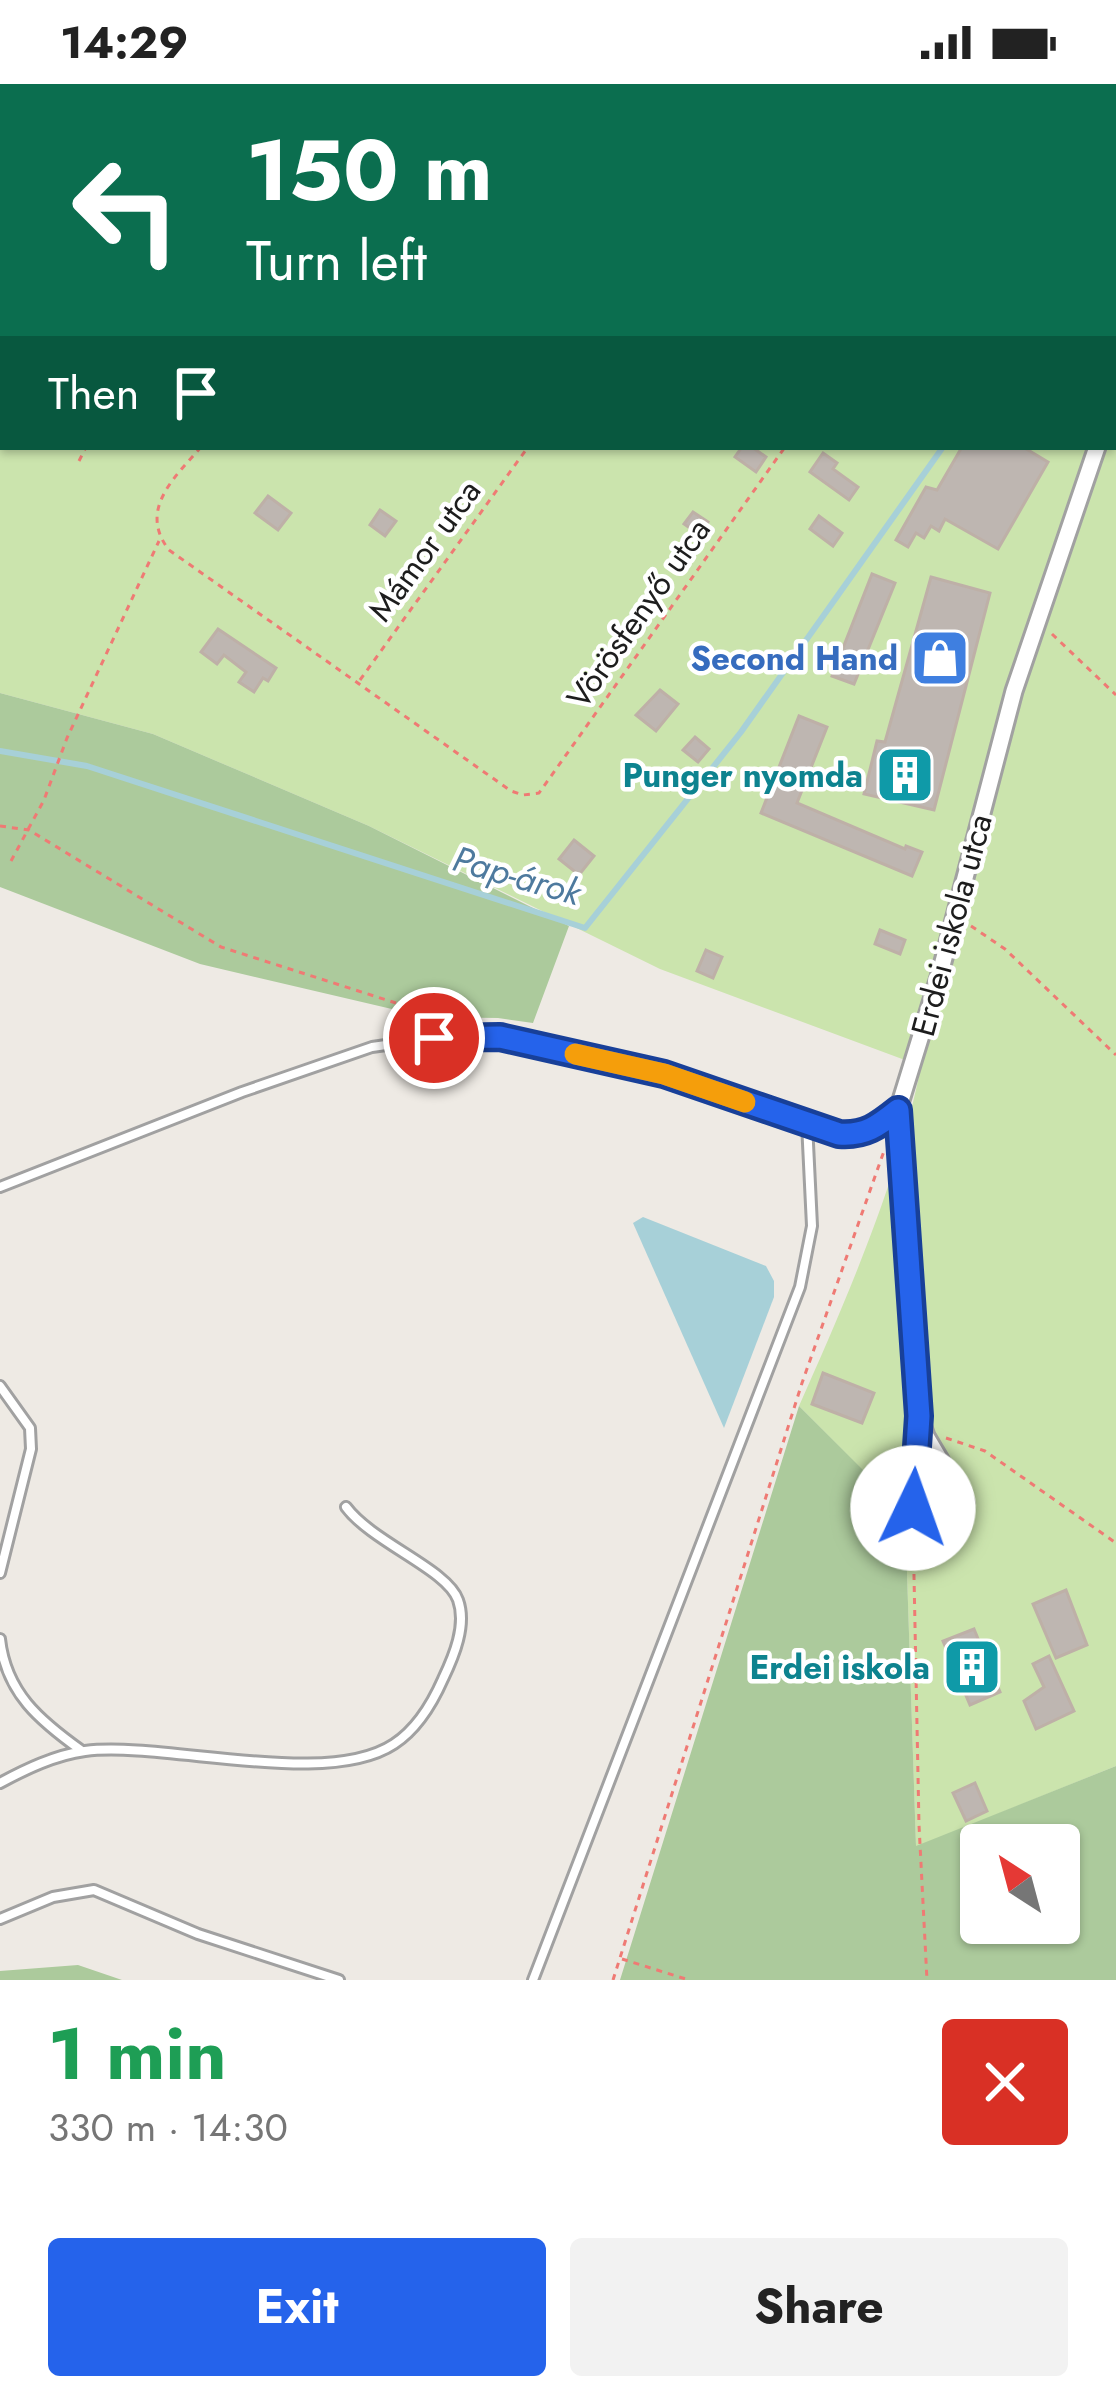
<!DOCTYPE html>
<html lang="en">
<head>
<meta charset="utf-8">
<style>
  :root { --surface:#fff; --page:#f2f2f2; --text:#222; --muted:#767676; --accent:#2563eb }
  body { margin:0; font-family:Jost,sans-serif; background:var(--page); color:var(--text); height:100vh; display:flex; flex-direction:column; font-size:45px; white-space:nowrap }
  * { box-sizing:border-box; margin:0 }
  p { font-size:39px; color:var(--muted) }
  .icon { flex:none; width:66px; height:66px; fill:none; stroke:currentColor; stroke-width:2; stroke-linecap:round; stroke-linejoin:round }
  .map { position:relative; height:1896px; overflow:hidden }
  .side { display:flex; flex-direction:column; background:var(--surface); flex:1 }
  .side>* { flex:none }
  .banner { position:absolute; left:0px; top:0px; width:1116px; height:366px; box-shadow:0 3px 9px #0004; background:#0b6e4f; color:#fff; overflow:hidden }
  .needle { width:78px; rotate:324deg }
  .fabs { position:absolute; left:960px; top:1740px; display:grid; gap:24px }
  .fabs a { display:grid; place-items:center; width:120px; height:120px; border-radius:12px; background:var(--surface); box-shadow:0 3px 9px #0004; font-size:60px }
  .pin { position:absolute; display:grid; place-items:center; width:102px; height:102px; color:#fff; margin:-51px; border:6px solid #fff; border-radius:50%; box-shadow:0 3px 12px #0007 }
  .me { position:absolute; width:132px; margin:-66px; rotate:3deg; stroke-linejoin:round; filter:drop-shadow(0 0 9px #0008) }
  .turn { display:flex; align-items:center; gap:42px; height:252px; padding:0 48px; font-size:54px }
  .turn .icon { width:156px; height:156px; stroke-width:2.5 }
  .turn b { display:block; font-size:84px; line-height:102px }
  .then { display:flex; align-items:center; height:114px; padding:0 48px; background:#0003; gap:24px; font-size:45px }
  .round { display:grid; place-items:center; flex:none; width:126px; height:126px; border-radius:12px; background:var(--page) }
  .head { display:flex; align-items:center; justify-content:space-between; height:204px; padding:0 48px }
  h1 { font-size:72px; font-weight:700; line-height:90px; color:#1e9e55 }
  .action { display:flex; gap:24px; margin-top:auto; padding:24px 48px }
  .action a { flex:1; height:138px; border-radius:12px; background:var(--accent); color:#fff; font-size:48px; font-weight:700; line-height:138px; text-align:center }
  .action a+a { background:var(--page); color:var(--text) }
  .status { display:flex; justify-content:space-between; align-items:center; height:84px; padding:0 60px; background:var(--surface); direction:ltr }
  .status svg { height:33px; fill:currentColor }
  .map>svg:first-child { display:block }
  .grass { fill:#cbe4ad; fill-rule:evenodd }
  .forest { fill:#acca9c; fill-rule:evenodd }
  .water { fill:#a7d0d8 }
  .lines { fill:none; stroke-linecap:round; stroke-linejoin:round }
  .stream { stroke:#a7d0d8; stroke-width:6 }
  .building { fill:#beb6b1; stroke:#beb0a7; stroke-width:3 }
  .service-casing { stroke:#a1a1a1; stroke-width:14 }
  .minor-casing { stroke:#a1a1a1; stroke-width:21 }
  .path { stroke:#ef7a74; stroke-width:3; stroke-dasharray:6 6; stroke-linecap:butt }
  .service { stroke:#fff; stroke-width:8 }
  .minor { stroke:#fff; stroke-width:15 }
  .route-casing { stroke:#184099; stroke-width:30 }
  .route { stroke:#2563eb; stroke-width:21 }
  .slow { stroke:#f59e0b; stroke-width:21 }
  .labels { text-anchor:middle; stroke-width:9; stroke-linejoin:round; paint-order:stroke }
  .street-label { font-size:33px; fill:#1d1d1d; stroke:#fff }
  .shop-label { font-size:33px; font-weight:bold; fill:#366cbe; stroke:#fff; text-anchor:end }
  .culture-label { font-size:33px; font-weight:bold; fill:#0d838f; stroke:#fff; text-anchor:end }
  .water-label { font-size:36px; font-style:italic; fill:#4e7a9e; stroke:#fff }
</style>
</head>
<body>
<div class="status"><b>14:29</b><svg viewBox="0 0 49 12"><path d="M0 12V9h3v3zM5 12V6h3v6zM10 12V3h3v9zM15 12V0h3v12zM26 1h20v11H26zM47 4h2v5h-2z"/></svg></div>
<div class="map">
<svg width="1116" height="1896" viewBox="0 0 1116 1896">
  <rect width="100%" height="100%" fill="#eeeae4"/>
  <path class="grass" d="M 0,0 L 1116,0 L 1116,1682 L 916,1763 L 905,1429 L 799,1322 C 845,1219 900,1092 921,982 L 660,885 L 369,742 L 153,650 L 0,609 ZM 3,3 L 1113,3 L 1113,363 L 3,363 Z"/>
  <path class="forest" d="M 0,609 L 153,650 L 369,742 L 569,842 L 533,939 L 498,934 L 426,933 L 200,880 L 0,803 Z
    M 799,1322 L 905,1428 L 916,1762 L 1116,1682 L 1116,1896 L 620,1896 ZM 1059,1761 L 1059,1839 L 981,1839 L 981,1761 Z
    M 78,1881 L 122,1896 L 0,1896 L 0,1887 Z"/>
  <path class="water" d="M 643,1133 L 766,1182 L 774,1197 L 774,1213 L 724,1344 L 633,1139 Z"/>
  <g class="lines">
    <path class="stream" d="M 1113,225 L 1116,224
      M 0,667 L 87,682 L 585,844 L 741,648 L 943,363"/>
  </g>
  <path class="building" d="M 742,363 L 752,363 L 766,373 L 756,388 L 735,373 Z
    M 962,363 L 1023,363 L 1048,378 L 998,465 L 945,435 L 939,447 L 931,442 L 924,454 L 916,449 L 908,463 L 896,456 L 926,403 L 937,406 Z
    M 823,369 L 837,379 L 833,385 L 858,403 L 849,416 L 810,388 Z
    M 268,412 L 291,429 L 278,446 L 255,429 Z
    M 380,426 L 396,437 L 385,452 L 370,441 Z
    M 693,428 L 708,438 L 700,451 L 684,440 Z
    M 819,432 L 842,449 L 833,462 L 810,445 Z
    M 872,490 L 895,499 L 854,600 L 832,592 Z
    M 931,493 L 990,509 L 934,726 L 864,710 L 877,657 L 885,658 Z
    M 218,545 L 276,584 L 268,597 L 263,594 L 254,608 L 239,598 L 246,588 L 224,571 L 217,580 L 201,568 Z
    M 660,606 L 678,620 L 656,647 L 636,631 Z
    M 799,632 L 827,643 L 797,719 L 905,765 L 906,762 L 922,768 L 912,792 L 761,729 Z
    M 695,653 L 709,665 L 698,678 L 683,666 Z
    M 574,756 L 594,772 L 579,791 L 559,775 Z
    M 880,846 L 905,856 L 900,870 L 875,860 Z
    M 706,866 L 722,873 L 713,894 L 697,887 Z
    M 823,1289 L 874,1309 L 862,1339 L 812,1320 Z
    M 1066,1506 L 1087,1561 L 1056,1574 L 1033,1520 Z
    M 974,1545 L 1000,1608 L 970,1621 L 943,1557 Z
    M 1049,1572 L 1074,1627 L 1036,1645 L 1024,1617 L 1044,1603 L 1033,1580 Z
    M 975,1699 L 987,1727 L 966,1737 L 953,1709 Z"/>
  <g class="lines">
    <g class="service-casing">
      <path id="service" d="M 0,1103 L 242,1008 L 372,963 L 435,954 L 500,953 L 664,990 L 839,1050 C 865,1052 878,1043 897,1027
        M 0,1302 L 30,1344 L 31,1365 L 0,1489
        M 0,1555 C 6,1609 40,1637 82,1667
        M 0,1699 C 26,1685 55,1671 85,1667 C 165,1657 326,1705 394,1660 C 417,1645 432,1620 443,1595 C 454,1572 467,1541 458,1516 C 447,1485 373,1459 346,1423
        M 0,1835 L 53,1813 L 94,1806 L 198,1850 L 339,1896
        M 533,1896 L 800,1203 L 812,1142 L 807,1039"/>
    </g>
    <g class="minor-casing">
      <path id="minor" d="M 1113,321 L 1116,314
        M 919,1332 L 926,1352 L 965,1418 L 913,1424 L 919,1332 L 898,1026 L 939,893 L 1014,607 L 1097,363"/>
    </g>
    <path class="path" d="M 1021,0 L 1025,3
      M 347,3 L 349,0
      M 547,3 L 549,0
      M 0,66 L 3,68
      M 1113,67 L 1116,69
      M 1113,237 L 1116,237
      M 1116,260 L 1116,270
      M 0,311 L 3,305
      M 201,363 C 174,394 138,426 169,466 L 511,707 L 523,711 L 539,709 L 785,363
      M 79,377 L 86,363
      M 1052,550 L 1116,611
      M 360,596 L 528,363
      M 0,742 L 29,746 L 221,863 L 396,919
      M 11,777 L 44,716 L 67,654 L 159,457
      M 971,842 L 1005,865 L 1116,971
      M 946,1354 L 985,1367 L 1116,1459
      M 913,1442 L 919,1741 L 927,1896
      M 622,1875 L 689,1896
      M 613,1896 L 802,1299 L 884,1067"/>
    <use href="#service" class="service"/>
    <use href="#minor" class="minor"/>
  </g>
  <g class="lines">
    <g class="route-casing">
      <path id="route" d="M 434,954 L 500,953 L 664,990 L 839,1050 C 865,1052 878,1042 898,1026 L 919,1332 L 913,1424"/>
    </g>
    <use href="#route" class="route"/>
    <path class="slow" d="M 575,970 L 664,990 L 745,1018"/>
  </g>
  <defs>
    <g id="shop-square" transform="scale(3)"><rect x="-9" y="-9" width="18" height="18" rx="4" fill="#3f7fe0" stroke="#fff"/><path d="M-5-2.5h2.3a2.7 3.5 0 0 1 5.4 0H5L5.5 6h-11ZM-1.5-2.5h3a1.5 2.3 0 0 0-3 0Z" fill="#fff"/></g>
    <g id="building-square" transform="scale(3)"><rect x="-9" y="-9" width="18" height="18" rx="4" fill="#0f9aa8" stroke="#fff"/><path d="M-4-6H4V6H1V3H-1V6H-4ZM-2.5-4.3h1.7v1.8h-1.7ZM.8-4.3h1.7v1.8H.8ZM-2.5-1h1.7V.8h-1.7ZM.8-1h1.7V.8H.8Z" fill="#fff"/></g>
  </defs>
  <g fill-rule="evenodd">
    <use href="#shop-square" x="940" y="574"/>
    <use href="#building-square" x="905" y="691"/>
    <use href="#building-square" x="972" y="1583"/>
  </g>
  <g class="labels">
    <g class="street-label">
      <text transform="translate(424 466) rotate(-54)" y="12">Mámor utca</text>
      <text transform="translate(638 529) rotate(-55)" y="12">Vörösfenyő utca</text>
      <text transform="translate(951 841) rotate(-75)" y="12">Erdei iskola utca</text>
    </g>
    <g class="shop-label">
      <text x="898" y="586">Second Hand</text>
    </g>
    <g class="culture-label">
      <text x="863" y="703">Punger nyomda</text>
      <text x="930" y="1595">Erdei iskola</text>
    </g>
    <g class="water-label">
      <text transform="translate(517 791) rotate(16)" y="13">Pap-árok</text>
    </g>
  </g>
</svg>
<div class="fabs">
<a><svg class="needle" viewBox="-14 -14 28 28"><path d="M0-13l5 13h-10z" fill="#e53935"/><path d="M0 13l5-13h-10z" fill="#767676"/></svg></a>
</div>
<div class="pin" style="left:434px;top:954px;background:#d93025"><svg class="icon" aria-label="arrive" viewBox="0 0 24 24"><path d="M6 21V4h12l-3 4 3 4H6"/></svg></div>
<svg class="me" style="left:913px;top:1424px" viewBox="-20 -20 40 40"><circle r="19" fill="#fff"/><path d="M0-13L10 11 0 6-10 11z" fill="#2563eb"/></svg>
<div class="banner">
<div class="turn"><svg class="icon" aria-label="left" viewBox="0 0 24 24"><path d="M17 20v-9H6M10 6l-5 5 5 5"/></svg><div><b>150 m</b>Turn left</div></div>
<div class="then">Then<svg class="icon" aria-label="arrive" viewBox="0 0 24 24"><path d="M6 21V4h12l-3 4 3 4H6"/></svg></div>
</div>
</div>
<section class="side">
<div class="head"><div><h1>1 min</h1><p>330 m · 14:30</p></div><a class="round" style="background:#d93025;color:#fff"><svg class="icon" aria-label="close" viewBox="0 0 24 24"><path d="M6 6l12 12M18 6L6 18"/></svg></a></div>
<div class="action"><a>Exit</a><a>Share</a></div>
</section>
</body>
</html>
